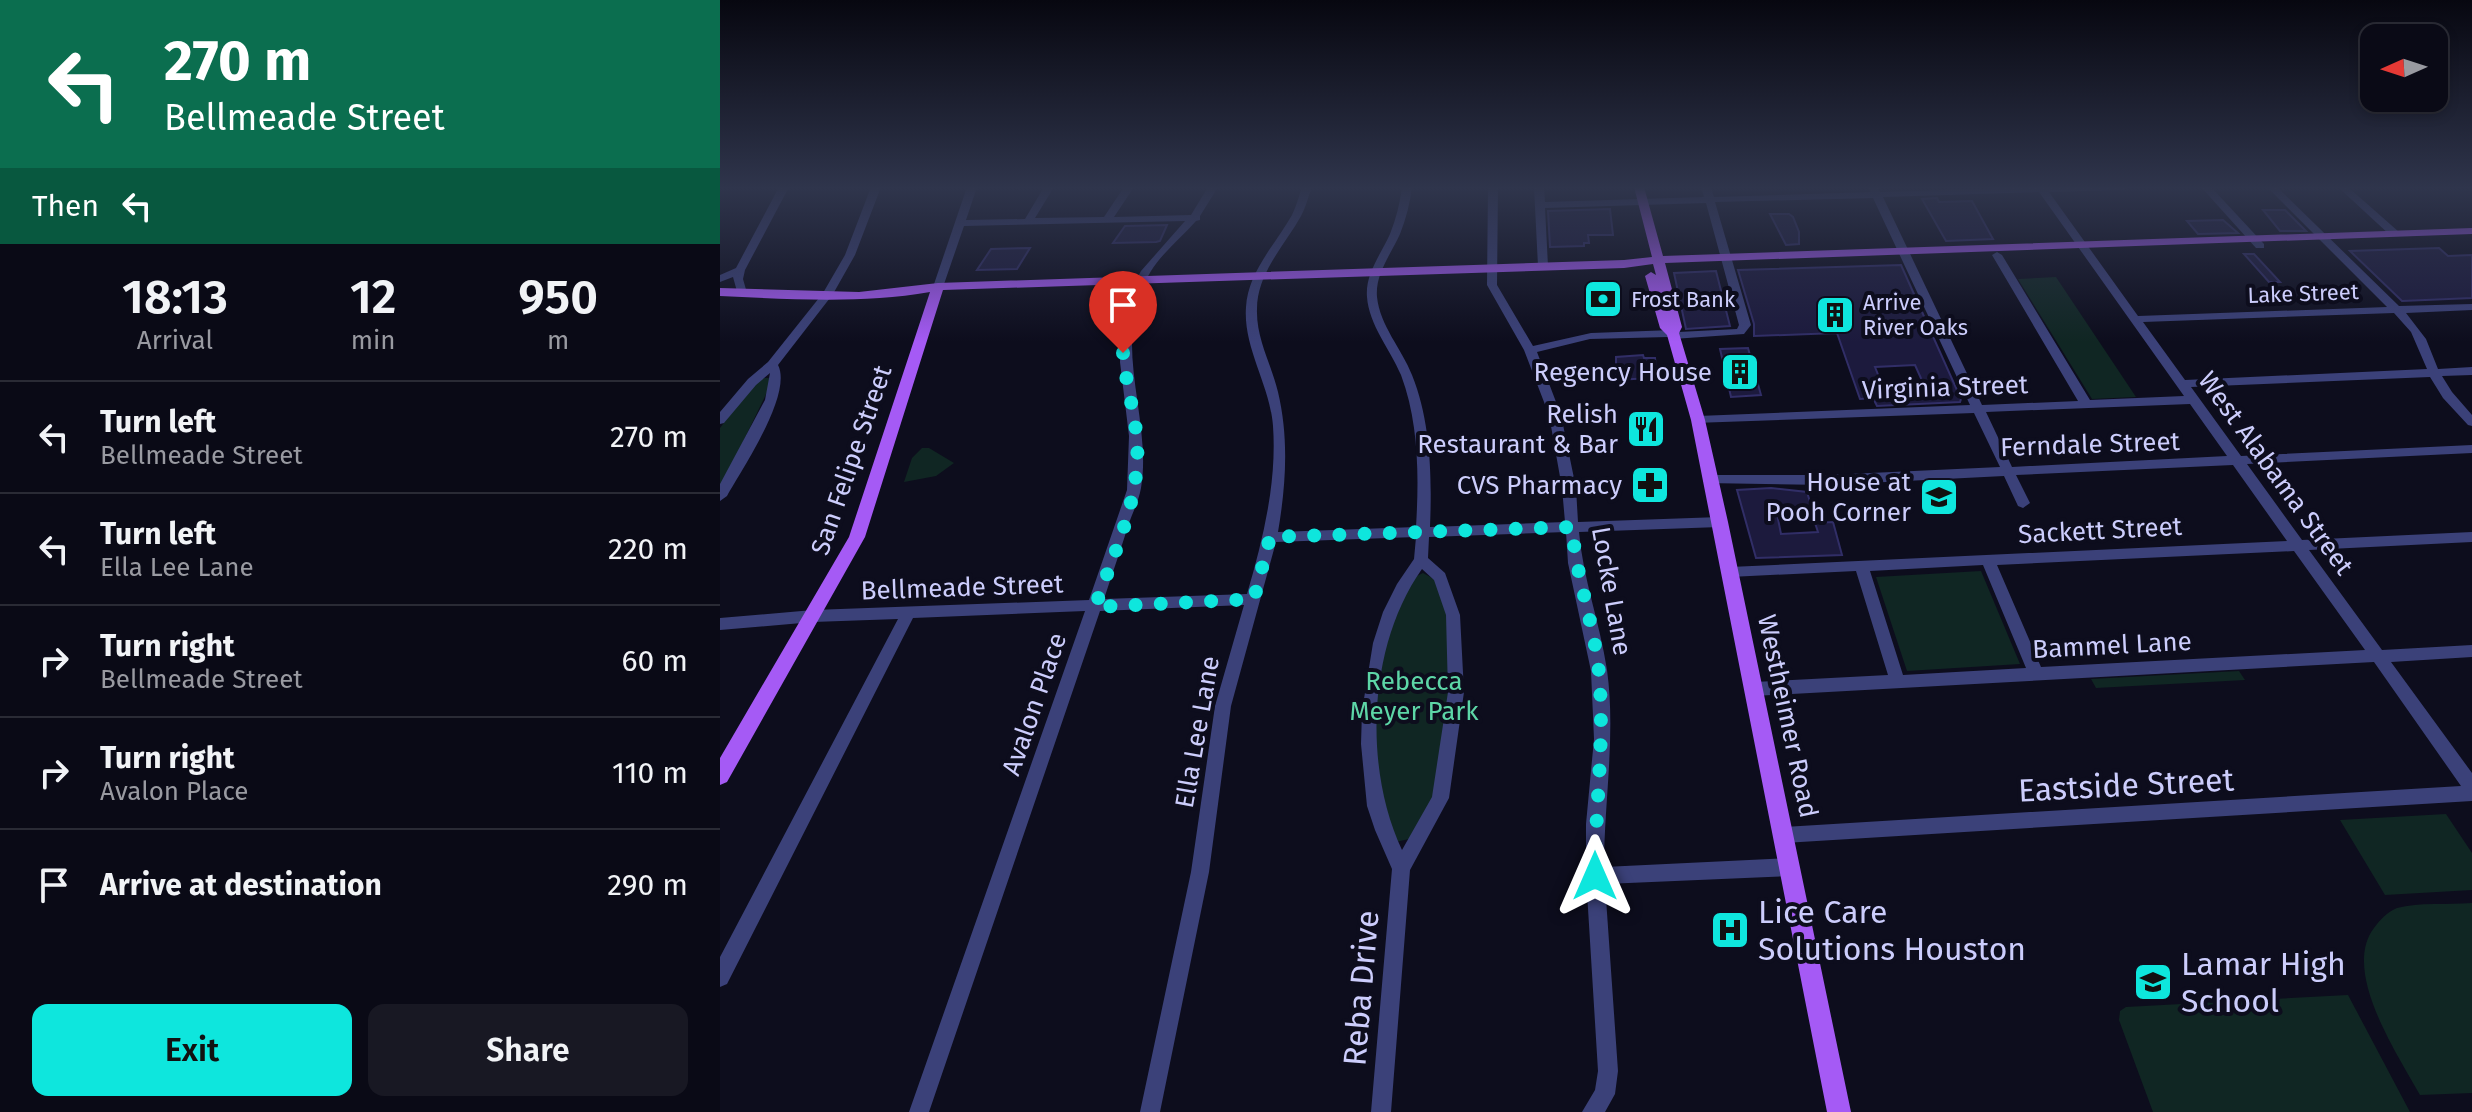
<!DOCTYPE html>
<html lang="en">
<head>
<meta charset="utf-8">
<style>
  :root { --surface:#0a0a16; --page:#181823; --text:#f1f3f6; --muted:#999aa1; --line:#2a2b35; --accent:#0ee6dd }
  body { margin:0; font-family:"Fira Sans",sans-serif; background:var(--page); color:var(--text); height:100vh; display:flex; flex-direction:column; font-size:30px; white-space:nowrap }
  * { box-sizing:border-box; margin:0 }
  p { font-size:26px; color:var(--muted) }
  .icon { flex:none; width:44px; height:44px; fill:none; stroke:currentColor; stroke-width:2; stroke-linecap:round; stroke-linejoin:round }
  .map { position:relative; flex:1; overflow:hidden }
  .details { display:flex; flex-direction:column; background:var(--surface); width:720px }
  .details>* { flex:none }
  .hud { background:#0b6e4f; color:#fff; overflow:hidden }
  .needle { width:52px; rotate:267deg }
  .fabs { position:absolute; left:1640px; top:24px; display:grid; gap:16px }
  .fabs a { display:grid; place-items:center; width:88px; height:88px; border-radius:16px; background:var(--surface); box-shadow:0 4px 12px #0003,0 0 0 2px var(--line); font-size:40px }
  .pin { position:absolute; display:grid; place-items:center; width:68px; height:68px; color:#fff; margin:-82px -34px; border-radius:50% 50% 50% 0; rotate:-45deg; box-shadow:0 0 8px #0007 }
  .pin .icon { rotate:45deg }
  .me { position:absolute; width:88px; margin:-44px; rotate:0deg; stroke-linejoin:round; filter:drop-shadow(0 0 6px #0008) }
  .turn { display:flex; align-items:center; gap:28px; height:168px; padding:0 32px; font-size:36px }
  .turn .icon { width:104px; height:104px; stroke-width:2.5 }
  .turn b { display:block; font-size:56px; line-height:68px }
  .then { display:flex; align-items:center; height:76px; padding:0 32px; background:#0003; gap:16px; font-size:30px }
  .eta { display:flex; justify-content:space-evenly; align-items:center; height:136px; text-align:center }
  .eta b { font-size:48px; font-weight:600; line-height:56px }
  .primary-button { display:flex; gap:16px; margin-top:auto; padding:16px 32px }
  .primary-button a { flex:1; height:92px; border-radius:16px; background:var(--accent); color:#111; font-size:32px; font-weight:600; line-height:92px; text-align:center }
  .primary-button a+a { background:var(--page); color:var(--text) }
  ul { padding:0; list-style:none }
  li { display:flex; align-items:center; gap:24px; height:112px; padding:0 32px; border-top:2px solid var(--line) }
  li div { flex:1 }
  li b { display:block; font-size:30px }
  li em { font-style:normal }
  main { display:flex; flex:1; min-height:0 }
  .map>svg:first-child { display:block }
  .green { fill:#102623 }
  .building { fill:#1c1a3d; stroke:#312e67; stroke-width:2; fill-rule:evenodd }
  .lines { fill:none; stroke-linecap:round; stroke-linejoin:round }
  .minor { fill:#3b4179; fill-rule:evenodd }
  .major { fill:#a55af5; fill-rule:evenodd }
  .route { stroke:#0ee6dd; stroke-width:14; stroke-dasharray:0 25.2 }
  .labels { text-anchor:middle; stroke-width:8; stroke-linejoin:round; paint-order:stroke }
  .far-street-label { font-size:22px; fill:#cccdfc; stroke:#0d0d1d }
  .far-poi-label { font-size:22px; fill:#cccdfc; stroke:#0d0d1d; text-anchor:start }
  .poi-label { font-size:26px; fill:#cccdfc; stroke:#0d0d1d; text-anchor:end }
  .street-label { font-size:26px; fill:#cccdfc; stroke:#0d0d1d }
  .park-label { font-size:26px; fill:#5dd6a7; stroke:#0d0d1d }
  .near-street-label { font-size:32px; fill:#cccdfc; stroke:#0d0d1d }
  .near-poi-label { font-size:32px; fill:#cccdfc; stroke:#0d0d1d; text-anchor:start }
</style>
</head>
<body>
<main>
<section class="details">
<div class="hud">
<div class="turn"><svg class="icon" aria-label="left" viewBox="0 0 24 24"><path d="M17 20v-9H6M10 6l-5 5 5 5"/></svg><div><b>270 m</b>Bellmeade Street</div></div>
<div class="then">Then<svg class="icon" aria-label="left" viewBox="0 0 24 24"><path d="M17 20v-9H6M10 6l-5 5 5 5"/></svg></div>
</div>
<div class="eta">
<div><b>18:13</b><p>Arrival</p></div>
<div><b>12</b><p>min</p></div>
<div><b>950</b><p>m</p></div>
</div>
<ul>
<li><svg class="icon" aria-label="left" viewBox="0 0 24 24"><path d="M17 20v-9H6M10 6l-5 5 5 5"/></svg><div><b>Turn left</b><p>Bellmeade Street</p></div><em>270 m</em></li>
<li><svg class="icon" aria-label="left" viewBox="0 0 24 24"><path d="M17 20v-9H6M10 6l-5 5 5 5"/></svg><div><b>Turn left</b><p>Ella Lee Lane</p></div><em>220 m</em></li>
<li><svg class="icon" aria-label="right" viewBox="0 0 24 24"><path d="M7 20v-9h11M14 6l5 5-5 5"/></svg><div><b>Turn right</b><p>Bellmeade Street</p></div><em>60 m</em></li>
<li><svg class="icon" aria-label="right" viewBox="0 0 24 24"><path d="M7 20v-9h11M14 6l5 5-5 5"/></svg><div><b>Turn right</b><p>Avalon Place</p></div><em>110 m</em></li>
<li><svg class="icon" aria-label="arrive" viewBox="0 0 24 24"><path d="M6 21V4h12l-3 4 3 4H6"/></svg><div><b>Arrive at destination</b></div><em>290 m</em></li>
</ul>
<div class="primary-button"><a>Exit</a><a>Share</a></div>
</section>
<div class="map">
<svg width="1752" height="1112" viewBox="0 0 1752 1112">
  <rect width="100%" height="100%" fill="#0d0d1d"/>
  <path class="green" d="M 1336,277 L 1416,397 L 1372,399 L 1298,279 Z
    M 42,378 L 52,378 L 51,384 L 0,489 L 0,428 L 30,388 Z
    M 202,448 L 209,448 L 234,463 L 216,476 L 184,482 L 192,458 Z
    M 1261,571 L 1300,664 L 1187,671 L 1156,577 Z
    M 703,573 L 716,580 L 729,616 L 731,692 L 715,797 L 693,838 L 676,842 L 661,806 L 655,754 L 656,703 L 666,637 L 689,580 Z
    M 1519,671 L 1525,680 L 1376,688 L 1371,679 Z
    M 1726,814 L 1752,853 L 1752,890 L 1665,895 L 1620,820 Z
    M 1752,903 L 1752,1093 L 1700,1095 C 1678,1055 1621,971 1654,928 C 1660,920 1667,912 1677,908 C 1699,902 1729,905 1752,903 Z
    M 1628,995 L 1690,1112 L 1433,1112 L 1399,1020 L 1400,1011 L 1406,1007 Z"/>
  <path class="building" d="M 1217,198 L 1219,202 L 1252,201 L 1273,239 L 1226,241 L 1202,199 Z
    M 890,209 L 893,235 L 868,235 L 869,243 L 864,243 L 864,246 L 830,247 L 828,211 Z
    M 1543,210 L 1565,210 L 1586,231 L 1560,231 Z
    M 1050,214 L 1069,214 L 1073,217 L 1079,232 L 1079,244 L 1066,245 Z
    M 1503,220 L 1518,233 L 1478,234 L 1467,221 Z
    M 447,225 L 440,241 L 436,242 L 393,243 L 405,226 Z
    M 310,248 L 297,269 L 257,270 L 271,249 Z
    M 1719,248 L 1728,256 L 1752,255 L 1752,298 L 1682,301 L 1630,251 Z
    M 1524,254 L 1534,254 L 1560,282 L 1549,282 Z
    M 1181,265 L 1241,399 L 1240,402 L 1157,406 L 1153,398 L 1140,399 L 1117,333 L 1034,336 L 1034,324 L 1018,270 ZM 1195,365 L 1204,385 L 1163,387 L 1155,367 Z
    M 996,271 L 1010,326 L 966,329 L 954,273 Z
    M 1028,348 L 1041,395 L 1011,397 L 1000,349 Z
    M 923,355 L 924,358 L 935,358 L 936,368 L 929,368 L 931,378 L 896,380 L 896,357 Z
    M 1051,488 L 1087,492 L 1093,512 L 1057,514 L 1061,534 L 1098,532 L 1095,523 L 1113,522 L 1122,555 L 1036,558 L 1017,490 Z"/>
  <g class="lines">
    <path class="minor" d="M 59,187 L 69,187 L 25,270 L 23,279 L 27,293 L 22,296 L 18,295 L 13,277 L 0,282 L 0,275 L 16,268 Z
      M 151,187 L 161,187 L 135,255 L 113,294 L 58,365 C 73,394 22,469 7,496 L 0,501 L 0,484 L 45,400 L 50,373 L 36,385 L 4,423 L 0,424 L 0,412 L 28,379 L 48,362 L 103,293 L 125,255 Z
      M 247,187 L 257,187 L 246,220 L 305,219 L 324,187 L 334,187 L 315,218 L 384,217 L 404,187 L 414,187 L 394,217 L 471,215 L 488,187 L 498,187 L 480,216 L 480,220 L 476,221 C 461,238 443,252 431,271 C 388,339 433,417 421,488 C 419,500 413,512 409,523 C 401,549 392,574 384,599 L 527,594 C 543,539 557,483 553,426 C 550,385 523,348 526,307 C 528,272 555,245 572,215 C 576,207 579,196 582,187 L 592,187 C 588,197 586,207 581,216 C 565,245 537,273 537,309 C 536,339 551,363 558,392 C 569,438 566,485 558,532 L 696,527 C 699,477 699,423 681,375 C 670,349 649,325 647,297 C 645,274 661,254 670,234 C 676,219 680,203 682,187 L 692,187 C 690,203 686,219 680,234 C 671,254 655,274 657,297 C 660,326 682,349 692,375 C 711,422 712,477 710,527 L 845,522 L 842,488 L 829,415 L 804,350 L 767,285 L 768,187 L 778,187 L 777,285 L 813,346 L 871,333 L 953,330 L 958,332 L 1017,329 L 1019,325 L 986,203 L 825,208 L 828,266 L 823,269 L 818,266 L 814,187 L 824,187 L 825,202 L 984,197 L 981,187 L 991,187 L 994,197 L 1151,192 L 1148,187 L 1158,187 L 1160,192 L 1315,187 L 1409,187 L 1404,190 L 1329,192 L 1418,316 L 1667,307 L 1547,187 L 1557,187 L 1679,306 L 1752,304 L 1752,310 L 1686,313 L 1706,339 L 1718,369 L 1752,367 L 1752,375 L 1722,376 L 1732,392 L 1752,415 L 1752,426 L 1748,425 L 1723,398 L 1710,377 L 1471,387 L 1521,456 L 1752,445 L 1752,453 L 1527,464 L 1582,540 L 1752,532 L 1752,542 L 1589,550 L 1662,650 L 1752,645 L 1752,657 L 1671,662 L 1752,773 L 1752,801 L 1064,843 L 1058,841 L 1055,835 L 1058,829 L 1064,827 L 1741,786 L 1654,662 L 1034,696 L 1028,694 L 1026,689 L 1028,684 L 1034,682 L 1168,675 L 1136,571 L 1010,577 L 1005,576 L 1003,572 L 1005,568 L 1010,567 L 1567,541 L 1513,465 L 1296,475 L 1310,503 L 1303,508 L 1298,506 L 1284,476 L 1107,485 L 985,483 L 983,480 L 990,475 L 1107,475 L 1280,467 L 1254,413 L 974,423 L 972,420 L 974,417 L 978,416 L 1250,405 L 1153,198 L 995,202 L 1031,325 L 1024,334 L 953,339 L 948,337 L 870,339 L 817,352 L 841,415 L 856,488 L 858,522 L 1000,517 L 1007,522 L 1000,527 L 859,532 C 863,579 880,623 887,670 C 896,735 884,802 884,867 L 1070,858 L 1076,861 L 1079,867 L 1076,873 L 1070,876 L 885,884 L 898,1071 L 895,1094 L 885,1112 L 862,1112 L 875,1090 L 878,1071 L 866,876 L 866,824 L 874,739 L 871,671 L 848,563 L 846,532 L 709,537 L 708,558 L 725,573 L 740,615 L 744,692 L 729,798 L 690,870 L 671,1112 L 651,1112 L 672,869 L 655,830 L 647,806 L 641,744 L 642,711 L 653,643 L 663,612 L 677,584 L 694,559 L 696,537 L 556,542 L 511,706 L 489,872 L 440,1112 L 420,1112 L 471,872 L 495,706 L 524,605 L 380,611 L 209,1112 L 189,1112 L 365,611 L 193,618 L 7,984 L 0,987 L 0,957 L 178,619 L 93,622 L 0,630 L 0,618 L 93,610 L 369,600 L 407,490 L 409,436 L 400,362 L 401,338 L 405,312 L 414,284 L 421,271 L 465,221 L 244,226 L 223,287 L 222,289 L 214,289 L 213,287 ZM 1319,192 L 1464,396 L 1370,400 L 1282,255 L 1277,252 L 1272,255 L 1358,401 L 1262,405 L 1163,197 ZM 1674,313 L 1691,332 L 1707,369 L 1465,380 L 1423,322 ZM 1470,404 L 1507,456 L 1292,467 L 1266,412 ZM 1574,551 L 1645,650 L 1321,667 L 1277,565 ZM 1263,565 L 1306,668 L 1183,675 L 1150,571 ZM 702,569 L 714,580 L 726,615 L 728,692 L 712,797 L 682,850 C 643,767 648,645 702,569 Z
      M 1481,187 L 1491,187 L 1544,244 L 1544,248 L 1536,248 Z
      M 1618,187 L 1628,187 L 1679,232 L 1679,236 L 1671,236 Z"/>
    <path class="major" d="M 914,187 L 924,187 L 943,256 L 1752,228 L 1752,234 L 945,263 L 962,327 L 959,333 L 985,420 L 1008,522 L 1131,1112 L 1107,1112 L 971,420 L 947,335 L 940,328 L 925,276 L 931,272 L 936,275 L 933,264 L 904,268 L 223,290 L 145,537 L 7,782 L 0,785 L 0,758 L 129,537 L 210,292 C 141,304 70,299 0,296 L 0,288 L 139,292 L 218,283 L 904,260 L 932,257 Z"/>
  </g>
  <linearGradient id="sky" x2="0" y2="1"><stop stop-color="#070710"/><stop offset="0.55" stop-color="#2f354c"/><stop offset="1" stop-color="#2f354c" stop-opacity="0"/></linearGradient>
  <rect width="1752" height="342" fill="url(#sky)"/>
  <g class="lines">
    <path class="route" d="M 403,353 C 406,390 420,426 417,464 C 414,513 391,561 375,607 L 534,599 L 550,537 L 852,527 C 856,577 874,623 879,673 C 885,741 875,808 875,876"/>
  </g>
  <defs>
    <g id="bank-square" transform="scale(2)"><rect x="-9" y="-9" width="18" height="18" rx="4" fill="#0ee6dd" stroke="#0d0d1d"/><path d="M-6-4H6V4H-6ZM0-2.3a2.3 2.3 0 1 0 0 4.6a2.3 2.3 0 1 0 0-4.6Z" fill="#111"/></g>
    <g id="building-square" transform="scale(2)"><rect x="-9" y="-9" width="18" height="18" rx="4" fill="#0ee6dd" stroke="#0d0d1d"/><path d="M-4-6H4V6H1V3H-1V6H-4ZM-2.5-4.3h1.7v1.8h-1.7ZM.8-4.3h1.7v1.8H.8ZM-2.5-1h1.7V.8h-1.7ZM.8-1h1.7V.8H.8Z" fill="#111"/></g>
    <g id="restaurant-square" transform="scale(2)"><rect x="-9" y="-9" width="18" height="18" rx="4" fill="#0ee6dd" stroke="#0d0d1d"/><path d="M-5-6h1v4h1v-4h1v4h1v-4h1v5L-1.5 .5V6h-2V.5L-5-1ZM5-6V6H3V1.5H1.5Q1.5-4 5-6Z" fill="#111"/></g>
    <g id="pharmacy-square" transform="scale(2)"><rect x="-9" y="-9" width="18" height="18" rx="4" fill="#0ee6dd" stroke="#0d0d1d"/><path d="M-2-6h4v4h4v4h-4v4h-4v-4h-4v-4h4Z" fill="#111"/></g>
    <g id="school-square" transform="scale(2)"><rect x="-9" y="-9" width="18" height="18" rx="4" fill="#0ee6dd" stroke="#0d0d1d"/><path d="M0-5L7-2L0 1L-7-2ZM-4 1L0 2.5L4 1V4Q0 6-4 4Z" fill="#111"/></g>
    <g id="hospital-square" transform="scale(2)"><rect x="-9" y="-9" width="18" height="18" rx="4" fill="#0ee6dd" stroke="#0d0d1d"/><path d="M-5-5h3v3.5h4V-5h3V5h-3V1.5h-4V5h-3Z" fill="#111"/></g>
  </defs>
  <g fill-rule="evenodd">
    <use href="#bank-square" x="883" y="299"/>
    <use href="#building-square" x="1115" y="315"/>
    <use href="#building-square" x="1020" y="372"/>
    <use href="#restaurant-square" x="926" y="429"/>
    <use href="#pharmacy-square" x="930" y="485"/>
    <use href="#school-square" x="1219" y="497"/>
    <use href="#hospital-square" x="1010" y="930"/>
    <use href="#school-square" x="1433" y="982"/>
  </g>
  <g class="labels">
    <g class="far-street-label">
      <text transform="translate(1583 293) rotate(-2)" y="8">Lake Street</text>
    </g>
    <g class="far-poi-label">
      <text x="911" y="307">Frost Bank</text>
      <text x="1143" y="310">Arrive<tspan x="1143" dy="25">River Oaks</tspan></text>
    </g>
    <g class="poi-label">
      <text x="992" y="381">Regency House</text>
      <text x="898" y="423">Relish<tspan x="898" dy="30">Restaurant &amp; Bar</tspan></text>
      <text x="1191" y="491">House at<tspan x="1191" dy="30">Pooh Corner</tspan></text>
      <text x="902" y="494">CVS Pharmacy</text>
    </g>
    <g class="street-label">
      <text transform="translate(1225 387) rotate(-2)" y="9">Virginia Street</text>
      <text transform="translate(1370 444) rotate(-2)" y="9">Ferndale Street</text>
      <text transform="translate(131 460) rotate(-71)" y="9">San Felipe Street</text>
      <text transform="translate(1556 473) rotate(54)" y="9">West Alabama Street</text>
      <text transform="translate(1380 530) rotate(-3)" y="9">Sackett Street</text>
      <text transform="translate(242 587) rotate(-2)" y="9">Bellmeade Street</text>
      <text transform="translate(892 591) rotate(80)" y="9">Locke Lane</text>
      <text transform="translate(1392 645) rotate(-3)" y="9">Bammel Lane</text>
      <text transform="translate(314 704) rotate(-71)" y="9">Avalon Place</text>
      <text transform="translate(1068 716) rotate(78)" y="9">Westheimer Road</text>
      <text transform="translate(477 732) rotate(-80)" y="9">Ella Lee Lane</text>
    </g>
    <g class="park-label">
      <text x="694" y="690">Rebecca<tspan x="694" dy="30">Meyer Park</tspan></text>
    </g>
    <g class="near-street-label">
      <text transform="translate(1406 785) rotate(-3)" y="11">Eastside Street</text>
      <text transform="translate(641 988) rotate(-85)" y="11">Reba Drive</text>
    </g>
    <g class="near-poi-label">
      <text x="1038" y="923">Lice Care<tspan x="1038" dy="37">Solutions Houston</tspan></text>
      <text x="1461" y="975">Lamar High<tspan x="1461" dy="37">School</tspan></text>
    </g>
  </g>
</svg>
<div class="fabs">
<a><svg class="needle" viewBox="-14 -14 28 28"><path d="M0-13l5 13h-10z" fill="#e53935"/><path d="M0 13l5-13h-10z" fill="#999aa1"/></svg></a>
</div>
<div class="pin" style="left:403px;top:353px;background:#d93025"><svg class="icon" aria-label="arrive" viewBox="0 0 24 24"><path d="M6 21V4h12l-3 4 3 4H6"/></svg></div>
<svg class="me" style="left:875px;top:876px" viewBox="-20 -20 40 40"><path d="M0-17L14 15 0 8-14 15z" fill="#0ee6dd" stroke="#fff" stroke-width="4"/></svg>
</div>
</main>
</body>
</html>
